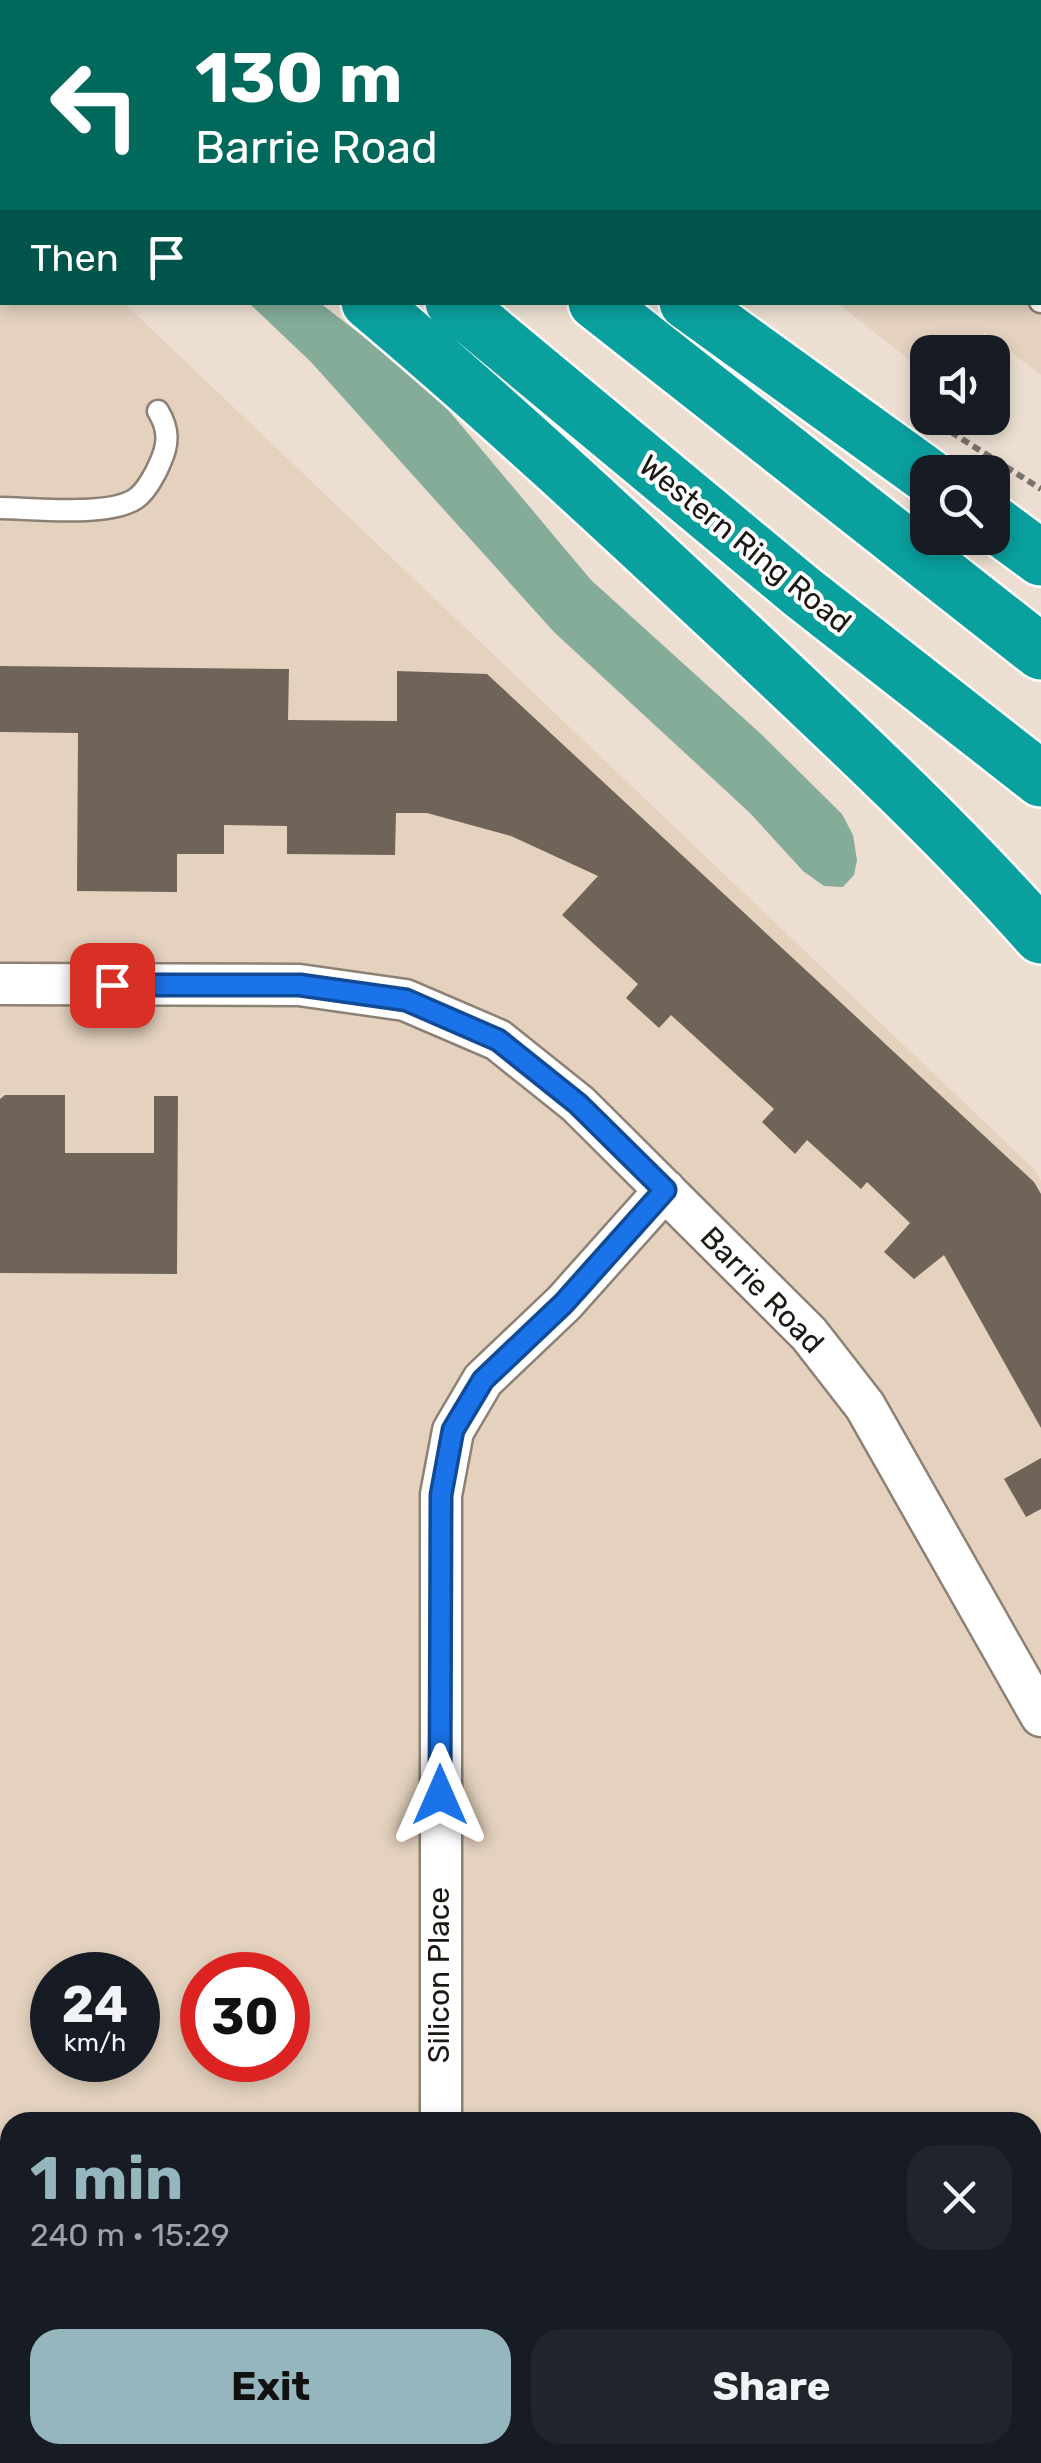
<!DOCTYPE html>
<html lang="en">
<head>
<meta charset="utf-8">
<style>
  :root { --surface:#171b24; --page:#20242c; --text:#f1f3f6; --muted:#9ea1a6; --accent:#94b6bc }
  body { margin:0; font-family:Rubik,sans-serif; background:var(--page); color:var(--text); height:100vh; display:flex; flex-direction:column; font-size:38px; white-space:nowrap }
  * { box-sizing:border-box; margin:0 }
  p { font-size:32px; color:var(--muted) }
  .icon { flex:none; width:55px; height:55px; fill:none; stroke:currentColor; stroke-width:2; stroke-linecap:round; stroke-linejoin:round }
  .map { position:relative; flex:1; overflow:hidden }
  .sheet { position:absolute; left:0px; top:2112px; width:1042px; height:352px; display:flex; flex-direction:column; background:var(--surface); border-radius:30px 30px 0 0; box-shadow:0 5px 15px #0003 }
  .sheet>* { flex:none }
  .guide { position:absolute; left:0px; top:0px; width:1042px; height:305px; box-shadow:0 5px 15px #0003; background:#00695c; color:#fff; overflow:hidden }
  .controls { position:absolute; left:910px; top:335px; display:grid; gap:20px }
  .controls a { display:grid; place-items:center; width:100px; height:100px; border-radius:20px; background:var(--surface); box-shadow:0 5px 15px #0003; font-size:50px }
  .speed { position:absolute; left:30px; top:1952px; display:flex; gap:20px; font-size:50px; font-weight:700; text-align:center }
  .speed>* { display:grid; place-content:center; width:130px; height:130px; border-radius:50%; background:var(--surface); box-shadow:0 5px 15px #0003; line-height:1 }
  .speed small { font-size:25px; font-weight:400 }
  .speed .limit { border:15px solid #d22; background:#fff; color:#111 }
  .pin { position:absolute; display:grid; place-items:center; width:85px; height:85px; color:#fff; margin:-42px; border-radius:20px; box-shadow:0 5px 15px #0006 }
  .me { position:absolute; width:110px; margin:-55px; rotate:0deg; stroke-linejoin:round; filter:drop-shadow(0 0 8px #0008) }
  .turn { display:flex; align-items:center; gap:35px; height:210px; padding:0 30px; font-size:45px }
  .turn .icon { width:130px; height:130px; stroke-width:2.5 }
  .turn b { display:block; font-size:70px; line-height:85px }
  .then { display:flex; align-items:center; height:95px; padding:0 30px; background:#0003; gap:20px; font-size:38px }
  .round { display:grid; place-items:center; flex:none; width:105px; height:105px; border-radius:30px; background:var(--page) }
  .headline { display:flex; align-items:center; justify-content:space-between; height:170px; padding:0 30px }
  h1 { font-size:60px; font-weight:700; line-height:75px; color:var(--accent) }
  .cta { display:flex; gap:20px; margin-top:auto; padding:20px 30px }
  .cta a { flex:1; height:115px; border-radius:30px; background:var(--accent); color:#111; font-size:40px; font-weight:700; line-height:115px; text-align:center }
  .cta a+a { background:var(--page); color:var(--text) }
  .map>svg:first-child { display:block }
  .built { fill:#e4d2bf; fill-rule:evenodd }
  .green { fill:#a0bcae }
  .forest { fill:#84ac99 }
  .building { fill:#706459 }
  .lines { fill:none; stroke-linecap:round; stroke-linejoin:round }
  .lane-casing { stroke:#8d8175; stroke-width:25 }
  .street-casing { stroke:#8d8175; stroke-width:45 }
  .highway-casing { stroke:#fff; stroke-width:60 }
  .path { stroke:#7c746b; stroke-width:6; stroke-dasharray:8 5; stroke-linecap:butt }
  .lane { stroke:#fff; stroke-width:20 }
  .street { stroke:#fff; stroke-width:40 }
  .highway { stroke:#0aa09e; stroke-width:55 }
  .route-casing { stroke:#114b97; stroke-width:25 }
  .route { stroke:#1a73e8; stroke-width:18 }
  .labels { text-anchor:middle; stroke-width:8; stroke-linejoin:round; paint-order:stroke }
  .street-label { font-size:30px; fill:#1c1813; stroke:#fff }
</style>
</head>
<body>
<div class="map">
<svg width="1041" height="2463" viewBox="0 0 1041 2463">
  <rect width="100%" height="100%" fill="#ecdfd2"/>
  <path class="built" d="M 454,0 L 1041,0 L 1041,375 L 986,333 L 950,352 L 928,352 L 927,364 L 920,368 L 837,303 L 1040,302 L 1040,2 Z
    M 0,184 L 2,302 L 124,303 L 1035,1170 L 1041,1181 L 1041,2463 L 275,2463 L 267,2455 L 1032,2455 L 1032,2122 L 10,2122 L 10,2443 L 0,2445 ZM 52,1975 L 138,1975 L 138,2060 L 52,2060 ZM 202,1975 L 288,1975 L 288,2060 L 202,2060 Z"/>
  <path class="green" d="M 10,2443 L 10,2455 L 267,2455 L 275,2463 L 0,2463 L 0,2445 Z"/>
  <path class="forest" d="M 249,303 L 320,303 L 429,387 L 591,580 L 761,734 L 842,814 L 853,835 L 857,860 L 854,875 L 843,887 L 824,886 L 803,871 L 750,813 L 554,632 L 311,362 Z"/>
  <path class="building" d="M 0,666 L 289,669 L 288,720 L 397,721 L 397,671 L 487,674 L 1034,1182 L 1041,1194 L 1041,1428 L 944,1255 L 914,1279 L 884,1252 L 910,1223 L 867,1182 L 861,1189 L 807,1140 L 795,1154 L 762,1122 L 774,1109 L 671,1015 L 659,1028 L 626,998 L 638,984 L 562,915 L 598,876 L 511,836 L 427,813 L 396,813 L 395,855 L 287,854 L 287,826 L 224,825 L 224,854 L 177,854 L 177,892 L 77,891 L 78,733 L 0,732 Z
    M 5,1095 L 65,1095 L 65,1153 L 154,1153 L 154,1096 L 178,1096 L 177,1274 L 0,1273 L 0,1099 Z
    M 1041,1458 L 1041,1509 L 1026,1517 L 1004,1479 Z"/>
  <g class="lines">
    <g class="lane-casing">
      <path id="lane" d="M 583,0 L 587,2
        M 1040,302 L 1041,302
        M 0,508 C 32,508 116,518 139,496 C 147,489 156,473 160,463 C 169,444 169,429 158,411"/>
    </g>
    <g class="street-casing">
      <path id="street" d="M 0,984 L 299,985 L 405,1000 L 498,1040 L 578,1104 L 809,1334 L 865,1406 L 1041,1716
        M 441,2122 L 441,1495 L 453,1431 L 483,1380 L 564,1303 L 665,1190
        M 674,2455 L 682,2463"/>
    </g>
    <g class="highway-casing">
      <path id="highway" d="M 68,0 L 71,2
        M 211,0 L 215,2
        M 273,0 L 276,2
        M 0,1 L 2,4
        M 369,302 C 495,408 615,520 735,632 C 839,730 946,829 1041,936
        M 453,302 L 802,592 L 1041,779
        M 596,302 L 1041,652
        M 687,302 L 928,476
        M 992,522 L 1041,558"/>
    </g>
    <path class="path" d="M 434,0 L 437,2
      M 951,432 L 1041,489
      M 245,2455 L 253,2463"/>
    <use href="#lane" class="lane"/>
    <use href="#street" class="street"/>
    <use href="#highway" class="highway"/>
  </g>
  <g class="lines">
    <g class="route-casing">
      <path id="route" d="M 112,985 L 300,985 L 406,1000 L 498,1040 L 578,1104 L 665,1190 L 564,1303 L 483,1380 L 453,1430 L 441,1495 L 440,1795"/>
    </g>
    <use href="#route" class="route"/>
  </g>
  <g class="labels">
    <g class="street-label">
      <text transform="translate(745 544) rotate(39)" y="10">Western Ring Road</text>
      <text transform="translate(762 1290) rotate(46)" y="10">Barrie Road</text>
      <text transform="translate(439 1975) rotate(-90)" y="10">Silicon Place</text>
    </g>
  </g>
</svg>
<div class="controls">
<a><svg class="icon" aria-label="sound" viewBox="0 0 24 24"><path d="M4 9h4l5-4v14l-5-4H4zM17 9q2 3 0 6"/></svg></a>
<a><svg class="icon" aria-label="search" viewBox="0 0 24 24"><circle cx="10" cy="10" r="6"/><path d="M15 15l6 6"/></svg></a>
</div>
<div class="speed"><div>24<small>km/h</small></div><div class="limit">30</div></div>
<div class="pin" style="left:112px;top:985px;background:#d93025"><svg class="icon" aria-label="arrive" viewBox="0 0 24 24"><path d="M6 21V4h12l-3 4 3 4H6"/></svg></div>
<svg class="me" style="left:440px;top:1795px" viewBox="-20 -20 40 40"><path d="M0-17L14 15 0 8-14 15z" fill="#1a73e8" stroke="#fff" stroke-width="4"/></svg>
<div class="guide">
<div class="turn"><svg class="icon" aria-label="left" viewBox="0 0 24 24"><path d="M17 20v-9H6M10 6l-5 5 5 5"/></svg><div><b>130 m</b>Barrie Road</div></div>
<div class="then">Then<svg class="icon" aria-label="arrive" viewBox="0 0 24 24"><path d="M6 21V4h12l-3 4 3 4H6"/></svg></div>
</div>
<section class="sheet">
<div class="headline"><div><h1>1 min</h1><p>240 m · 15:29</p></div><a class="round"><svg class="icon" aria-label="close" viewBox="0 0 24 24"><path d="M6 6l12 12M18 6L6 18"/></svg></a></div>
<div class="cta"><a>Exit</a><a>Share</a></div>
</section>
</div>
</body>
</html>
